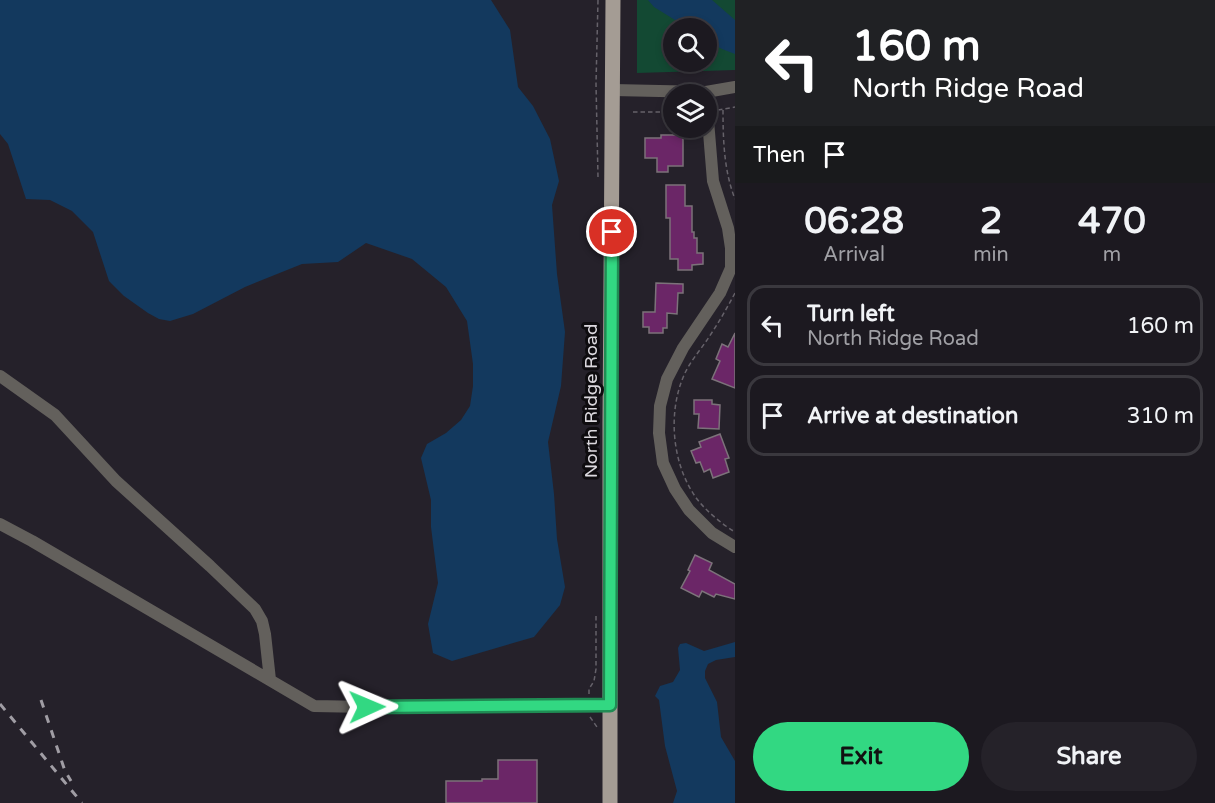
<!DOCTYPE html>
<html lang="en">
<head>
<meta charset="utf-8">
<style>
  :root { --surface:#1c1920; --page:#252229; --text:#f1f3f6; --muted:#a0a0a5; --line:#3a383e; --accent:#32d882 }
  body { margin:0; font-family:"Varela Round",sans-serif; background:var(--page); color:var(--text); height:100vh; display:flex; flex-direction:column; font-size:22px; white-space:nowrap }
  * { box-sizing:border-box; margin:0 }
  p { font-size:20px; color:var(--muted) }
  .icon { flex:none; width:33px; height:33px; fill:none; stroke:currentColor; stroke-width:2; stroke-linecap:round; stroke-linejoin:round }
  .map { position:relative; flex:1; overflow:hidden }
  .details { display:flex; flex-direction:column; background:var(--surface); width:480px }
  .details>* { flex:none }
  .top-card { background:#202124; color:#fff; overflow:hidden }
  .fabs { position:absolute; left:663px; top:18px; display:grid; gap:12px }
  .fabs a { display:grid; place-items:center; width:54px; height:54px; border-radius:50%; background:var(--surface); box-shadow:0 3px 9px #0003,0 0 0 2px var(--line); font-size:30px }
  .pin { position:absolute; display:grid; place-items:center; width:51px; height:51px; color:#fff; margin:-26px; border:3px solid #fff; border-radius:50%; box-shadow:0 2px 6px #0007 }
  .me { position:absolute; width:66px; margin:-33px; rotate:89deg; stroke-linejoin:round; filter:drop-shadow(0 0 4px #0008) }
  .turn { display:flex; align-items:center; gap:21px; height:126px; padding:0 18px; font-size:27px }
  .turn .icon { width:78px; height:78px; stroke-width:2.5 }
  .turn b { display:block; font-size:42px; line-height:51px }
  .then { display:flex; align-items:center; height:57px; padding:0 18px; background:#0003; gap:12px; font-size:22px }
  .eta { display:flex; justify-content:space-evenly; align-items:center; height:102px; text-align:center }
  .eta b { font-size:36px; font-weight:700; line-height:42px }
  .cta { display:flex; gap:12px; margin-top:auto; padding:12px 18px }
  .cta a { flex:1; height:69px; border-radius:36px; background:var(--accent); color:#111; font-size:24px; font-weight:700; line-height:69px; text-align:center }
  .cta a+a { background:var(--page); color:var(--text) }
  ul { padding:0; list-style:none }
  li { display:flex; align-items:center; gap:18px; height:81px; margin:0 12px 9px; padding:0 6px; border:3px solid var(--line); border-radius:18px }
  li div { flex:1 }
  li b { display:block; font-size:22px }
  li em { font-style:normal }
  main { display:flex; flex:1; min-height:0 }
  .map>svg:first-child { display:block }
  .green { fill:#134933; fill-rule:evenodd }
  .water { fill:#13395e }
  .building { fill:#6b2667; stroke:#7c727a; stroke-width:1.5 }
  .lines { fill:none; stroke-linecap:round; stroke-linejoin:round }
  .path { stroke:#66626a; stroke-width:1.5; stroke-dasharray:4.5 3; stroke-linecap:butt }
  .minor { stroke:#63605c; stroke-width:12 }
  .major { stroke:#a49c94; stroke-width:15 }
  .rail { stroke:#a09da4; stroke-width:3; stroke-dasharray:8 8; stroke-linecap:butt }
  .route-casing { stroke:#208c54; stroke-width:15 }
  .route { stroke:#32d882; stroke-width:10 }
  .labels { text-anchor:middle; stroke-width:6; stroke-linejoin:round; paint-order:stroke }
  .street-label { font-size:18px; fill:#dbd8de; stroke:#0e0c0f }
</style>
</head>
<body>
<main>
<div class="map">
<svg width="735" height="803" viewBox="0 0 735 803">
  <rect width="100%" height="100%" fill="#25212a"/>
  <path class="green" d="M 637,0 L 735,0 L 735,70 L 637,73 ZM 674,28 L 706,28 L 706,62 L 674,62 Z"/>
  <path class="water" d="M 0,0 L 491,0 L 510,30 L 518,87 L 533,106 L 550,139 L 559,181 L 552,205 L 557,274 L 565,332 L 561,386 L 548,442 L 554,494 L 557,539 L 565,587 L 560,605 L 534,637 L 452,661 L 433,653 L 428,624 L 438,583 L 431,527 L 431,500 L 421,458 L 427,444 L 446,433 L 461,420 L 470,406 L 473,386 L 473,364 L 467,321 L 446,287 L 412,259 L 366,243 L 338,262 L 302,264 L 245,287 L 193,314 L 170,321 L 159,319 L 148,313 L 124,296 L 109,281 L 93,232 L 72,211 L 50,200 L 26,199 L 8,144 L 0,134 Z
    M 648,0 L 712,0 L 735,20 L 735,54 L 722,49 L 707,41 L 706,28 L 688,28 L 654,7 Z
    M 735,642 L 735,657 L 716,660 L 708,664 L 705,671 L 705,678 L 717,702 L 721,737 L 735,761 L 735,803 L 673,803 L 677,791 L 665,746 L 659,700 L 655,696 L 660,686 L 673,682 L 680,670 L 678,648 L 680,644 L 686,643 L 704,651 Z"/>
  <path class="building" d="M 661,135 L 683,135 L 683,166 L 668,166 L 668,172 L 657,172 L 657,158 L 645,158 L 645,138 L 661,138 Z
    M 666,185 L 685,185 L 685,206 L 692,206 L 692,232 L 694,232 L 694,238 L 697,238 L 697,253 L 703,253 L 703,264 L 692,265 L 692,270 L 678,270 L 678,259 L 670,259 L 670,218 L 666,218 Z
    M 656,283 L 683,284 L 683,293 L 678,293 L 677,314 L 667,313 L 667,328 L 663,328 L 663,333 L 649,333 L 649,327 L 643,327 L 643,312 L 655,312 Z
    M 735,333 L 735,388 L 712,379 L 720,361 L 716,359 L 722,344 L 728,347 Z
    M 694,400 L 712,400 L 712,404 L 720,405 L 719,429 L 698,428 L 699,414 L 694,414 Z
    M 720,434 L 729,458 L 725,459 L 729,472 L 713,478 L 710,469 L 704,472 L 700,462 L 696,463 L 691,451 L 701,447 L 699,442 Z
    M 695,555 L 712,563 L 709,570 L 735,584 L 735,599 L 716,594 L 714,597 L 702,591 L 699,597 L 681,588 L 690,571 L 688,570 Z
    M 498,760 L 537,760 L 537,803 L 446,803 L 446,781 L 482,781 L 482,779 L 498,779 Z"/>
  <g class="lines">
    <path class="path" d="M 598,0 L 596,84 L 598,177
      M 718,110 L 735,107
      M 723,110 C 723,140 724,171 735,199
      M 633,112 L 674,112
      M 735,293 C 727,308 719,322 709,337 C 702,348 692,359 686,371 C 667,409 671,464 697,499 C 705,510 723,525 735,532
      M 589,694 L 589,689 L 594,681 L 596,669 L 596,613
      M 590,717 L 597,727"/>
    <path class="minor" d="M 613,90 L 706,92 L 735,87
      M 706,96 L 713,181 L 728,228 L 731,248 L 731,268 L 720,293 L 683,348 L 667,379 L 660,406 L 659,433 L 663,463 L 675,489 L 689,510 L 712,533 L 735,547
      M 0,376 L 55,415 L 116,481 L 210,566 L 255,609 L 262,621 L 265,634 L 270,680
      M 0,524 L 32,541 L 314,706 L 367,707 L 610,705"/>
    <path class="major" d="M 610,803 L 610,423 L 613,0"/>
    <path class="rail" d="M 41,700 L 65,771 L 71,781
      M 0,704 L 82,803"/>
  </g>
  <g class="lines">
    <g class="route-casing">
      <path id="route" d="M 367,707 L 610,705 L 612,232"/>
    </g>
    <use href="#route" class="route"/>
  </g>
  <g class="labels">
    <g class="street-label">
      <text transform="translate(591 401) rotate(-90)" y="6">North Ridge Road</text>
    </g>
  </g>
</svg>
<div class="fabs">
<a><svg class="icon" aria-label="search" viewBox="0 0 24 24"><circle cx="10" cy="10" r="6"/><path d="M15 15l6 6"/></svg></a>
<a><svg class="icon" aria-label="layers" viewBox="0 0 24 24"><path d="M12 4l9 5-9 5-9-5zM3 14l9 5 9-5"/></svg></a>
</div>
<div class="pin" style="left:612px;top:232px;background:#d93025"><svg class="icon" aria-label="arrive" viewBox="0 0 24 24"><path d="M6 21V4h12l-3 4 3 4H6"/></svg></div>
<svg class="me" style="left:367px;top:707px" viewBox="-20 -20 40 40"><path d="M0-17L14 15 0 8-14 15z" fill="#32d882" stroke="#fff" stroke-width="4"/></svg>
</div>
<section class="details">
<div class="top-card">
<div class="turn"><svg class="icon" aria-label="left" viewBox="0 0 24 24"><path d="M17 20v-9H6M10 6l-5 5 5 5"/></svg><div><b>160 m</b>North Ridge Road</div></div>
<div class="then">Then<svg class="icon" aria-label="arrive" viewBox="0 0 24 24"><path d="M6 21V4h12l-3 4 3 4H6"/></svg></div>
</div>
<div class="eta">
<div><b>06:28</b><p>Arrival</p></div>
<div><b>2</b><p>min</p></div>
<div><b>470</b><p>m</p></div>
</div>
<ul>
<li><svg class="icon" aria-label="left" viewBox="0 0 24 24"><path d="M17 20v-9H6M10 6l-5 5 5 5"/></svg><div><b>Turn left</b><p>North Ridge Road</p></div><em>160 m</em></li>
<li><svg class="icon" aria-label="arrive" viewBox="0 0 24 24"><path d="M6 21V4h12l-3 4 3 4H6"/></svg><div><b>Arrive at destination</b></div><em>310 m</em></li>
</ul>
<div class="cta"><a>Exit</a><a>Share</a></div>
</section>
</main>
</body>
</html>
